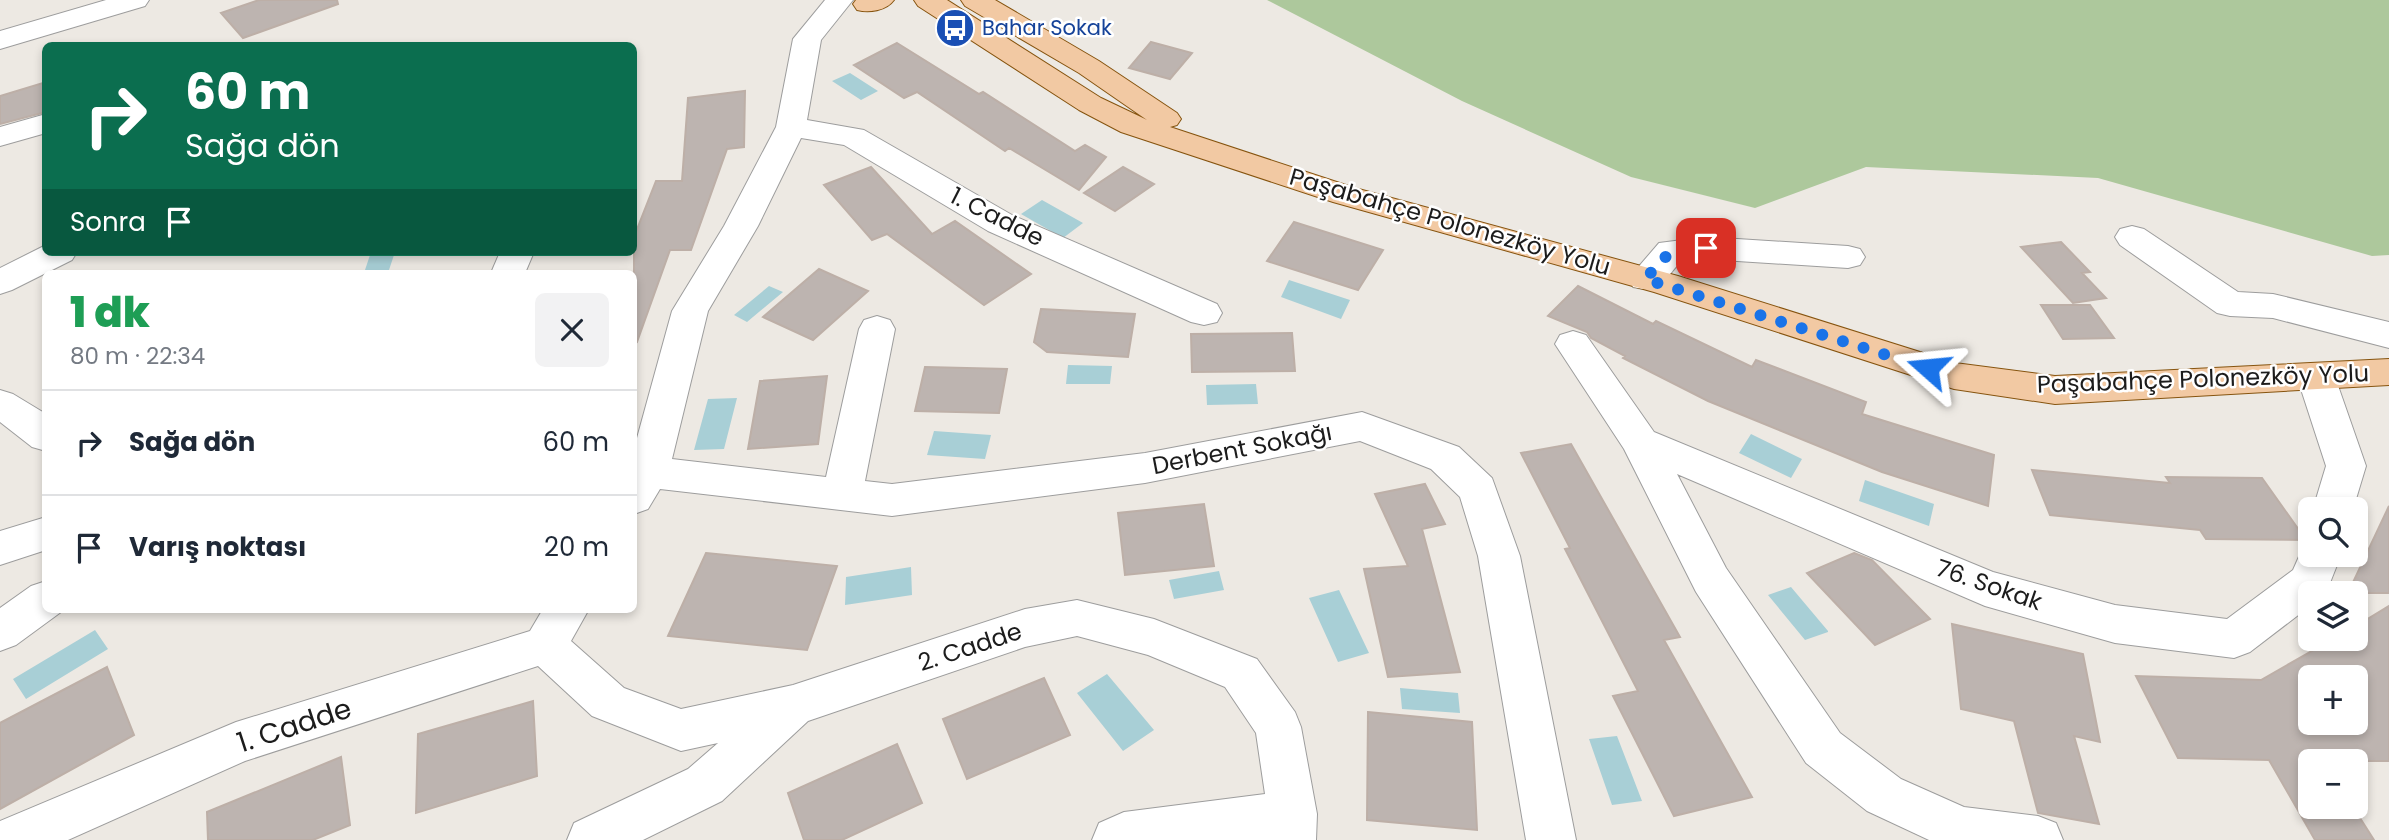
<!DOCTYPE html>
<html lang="tr">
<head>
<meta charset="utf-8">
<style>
  :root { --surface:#fff; --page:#f2f2f3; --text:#1f2937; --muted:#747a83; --line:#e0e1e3 }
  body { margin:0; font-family:Poppins,sans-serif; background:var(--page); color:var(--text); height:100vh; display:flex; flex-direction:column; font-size:26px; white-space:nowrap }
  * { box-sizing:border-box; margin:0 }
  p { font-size:23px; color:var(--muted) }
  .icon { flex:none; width:38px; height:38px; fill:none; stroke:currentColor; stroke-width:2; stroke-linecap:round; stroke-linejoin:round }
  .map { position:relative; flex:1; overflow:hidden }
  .panel { position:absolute; left:42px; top:270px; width:595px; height:343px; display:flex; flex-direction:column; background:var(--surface); border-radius:10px; box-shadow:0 4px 10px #0003 }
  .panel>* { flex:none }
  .top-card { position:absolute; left:42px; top:42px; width:595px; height:214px; border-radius:10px; box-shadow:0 4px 10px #0003; background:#0b6e4f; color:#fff; overflow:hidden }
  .controls { position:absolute; left:2298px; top:497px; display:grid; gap:14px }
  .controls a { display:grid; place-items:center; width:70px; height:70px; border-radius:10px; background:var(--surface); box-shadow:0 4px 10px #0003; font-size:35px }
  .pin { position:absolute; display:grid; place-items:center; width:60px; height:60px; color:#fff; margin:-30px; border-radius:14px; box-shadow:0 4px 10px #0006 }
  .me { position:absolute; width:77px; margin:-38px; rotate:288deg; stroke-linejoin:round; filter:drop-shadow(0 0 5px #0008) }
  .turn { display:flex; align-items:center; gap:24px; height:147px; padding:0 28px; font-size:32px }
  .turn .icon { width:91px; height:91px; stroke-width:2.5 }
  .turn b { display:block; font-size:49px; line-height:60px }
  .then { display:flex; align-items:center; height:66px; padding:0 28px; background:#0003; gap:14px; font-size:26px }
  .round { display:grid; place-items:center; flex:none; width:74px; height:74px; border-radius:10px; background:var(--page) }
  .overview { display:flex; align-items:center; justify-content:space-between; height:119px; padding:0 28px }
  h1 { font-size:42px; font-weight:800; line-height:52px; color:#1e9e55 }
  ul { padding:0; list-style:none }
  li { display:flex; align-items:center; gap:21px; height:105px; padding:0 28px; border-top:2px solid var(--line) }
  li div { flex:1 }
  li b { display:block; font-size:26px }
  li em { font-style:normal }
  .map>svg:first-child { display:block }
  .forest { fill:#adc89c }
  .water { fill:#a8cfd6 }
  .building { fill:#bdb4b0; stroke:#bdafa7; stroke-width:2; fill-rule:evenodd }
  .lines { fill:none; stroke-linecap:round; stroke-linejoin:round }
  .minor-casing { stroke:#9d9d9d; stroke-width:2 }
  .major-casing { stroke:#86540f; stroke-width:2 }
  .minor { fill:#fff; fill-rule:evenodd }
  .major { fill:#f2c9a3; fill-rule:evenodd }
  .route { stroke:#1a73e8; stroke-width:12; stroke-dasharray:0 21.6 }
  .labels { text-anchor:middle; stroke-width:5; stroke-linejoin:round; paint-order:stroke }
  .far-transit-label { font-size:21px; fill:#164399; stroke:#fff; text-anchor:start }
  .street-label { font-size:24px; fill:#1c1c1c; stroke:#fff }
  .near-street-label { font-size:28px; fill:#1c1c1c; stroke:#fff }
</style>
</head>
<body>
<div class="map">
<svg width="2389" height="840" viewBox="0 0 2389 840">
  <rect width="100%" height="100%" fill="#ede9e3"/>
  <path class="forest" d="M 1267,0 L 2389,0 L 2389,255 L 2372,256 L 2098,178 L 1866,167 L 1755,208 L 1631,177 L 1462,101 Z"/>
  <path class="water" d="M 850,73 L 878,91 L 861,100 L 832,81 Z
    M 1042,200 L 1083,223 L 1063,238 L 1021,214 Z
    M 371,252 L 395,252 L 388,273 L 364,273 Z
    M 1289,280 L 1350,300 L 1341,319 L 1281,297 Z
    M 769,286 L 783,292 L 747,322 L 734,315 Z
    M 1068,365 L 1112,366 L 1110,384 L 1066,384 Z
    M 1256,384 L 1258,404 L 1207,405 L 1206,385 Z
    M 737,398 L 724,449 L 694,450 L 708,399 Z
    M 934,431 L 991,435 L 985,459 L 927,455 Z
    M 1751,434 L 1802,459 L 1791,478 L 1739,453 Z
    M 1865,480 L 1934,504 L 1929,526 L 1859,501 Z
    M 911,567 L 912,595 L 845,605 L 846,577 Z
    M 1219,571 L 1224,590 L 1174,599 L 1169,580 Z
    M 1791,587 L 1828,631 L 1828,632 L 1805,640 L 1768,595 Z
    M 1339,590 L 1369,653 L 1338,662 L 1309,598 Z
    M 95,630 L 108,649 L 26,699 L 13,679 Z
    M 1107,674 L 1154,730 L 1123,751 L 1077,693 Z
    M 1400,688 L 1458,693 L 1460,713 L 1402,709 Z
    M 1617,736 L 1642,801 L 1612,805 L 1589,739 Z"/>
  <path class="building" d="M 259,0 L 337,0 L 338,4 L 243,38 L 221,13 Z
    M 1151,42 L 1192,53 L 1170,79 L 1129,68 Z
    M 897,43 L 979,94 L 983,92 L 1075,151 L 1085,145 L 1106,157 L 1079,190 L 1009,148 L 1005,151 L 917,92 L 904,98 L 854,65 Z
    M 46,82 L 46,112 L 0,124 L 0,96 Z
    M 745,91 L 744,147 L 727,149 L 691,250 L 670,250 L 637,342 L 634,341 L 634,237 L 656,181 L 682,181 L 688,98 Z
    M 871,167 L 932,234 L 955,221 L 1031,274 L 984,305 L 887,234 L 872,240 L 824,185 Z
    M 1123,167 L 1154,184 L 1115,211 L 1084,193 Z
    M 1294,222 L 1383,250 L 1358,290 L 1267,261 Z
    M 2061,242 L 2090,272 L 2082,273 L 2106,298 L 2073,303 L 2021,247 Z
    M 819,269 L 868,291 L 813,340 L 763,317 Z
    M 1578,286 L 1653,324 L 1656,321 L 1752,367 L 1756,360 L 1866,402 L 1862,414 L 1994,455 L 1988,506 L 1882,472 L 1708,401 L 1623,358 L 1625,356 L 1591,338 L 1587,332 L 1548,316 Z
    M 2041,305 L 2090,305 L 2114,338 L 2063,339 Z
    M 1041,309 L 1135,314 L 1128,357 L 1047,352 L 1034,342 Z
    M 1292,333 L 1295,371 L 1192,372 L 1191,334 Z
    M 925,367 L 1007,369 L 999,413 L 915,411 Z
    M 827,376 L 818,444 L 748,449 L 760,381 Z
    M 1571,444 L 1680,637 L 1664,640 L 1752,797 L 1674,816 L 1613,696 L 1638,691 L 1565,549 L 1570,548 L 1521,453 Z
    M 2032,470 L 2170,483 L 2166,477 L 2262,478 L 2306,540 L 2206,539 L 2200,530 L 2050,515 Z
    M 1425,484 L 1445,524 L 1422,529 L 1460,672 L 1388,677 L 1364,569 L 1408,566 L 1375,494 Z
    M 1204,504 L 1214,566 L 1125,575 L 1118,513 Z
    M 2389,506 L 2389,593 L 2348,593 Z
    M 706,553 L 837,566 L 807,650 L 668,636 Z
    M 1854,553 L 1872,560 L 1930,619 L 1875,645 L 1807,573 Z
    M 2389,606 L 2389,761 L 2310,761 L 2310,807 L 2353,807 L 2374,840 L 2315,840 L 2269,760 L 2178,758 L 2136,676 L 2261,680 L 2333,639 L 2356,639 L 2356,626 ZM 2310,677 L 2356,677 L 2356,723 L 2310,723 Z
    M 1952,624 L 2083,654 L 2100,742 L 2074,736 L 2099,824 L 2038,813 L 2014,721 L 1961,709 Z
    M 107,667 L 134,735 L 0,809 L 0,723 Z
    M 1044,678 L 1070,735 L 967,779 L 943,719 Z
    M 533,701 L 537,776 L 416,813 L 418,734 Z
    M 1368,712 L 1472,722 L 1477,830 L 1367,820 Z
    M 897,744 L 922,803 L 842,840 L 804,840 L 788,793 Z
    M 341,757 L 350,825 L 313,840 L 208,840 L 207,812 Z"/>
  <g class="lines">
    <g class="minor-casing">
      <path id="minor" d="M 106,0 L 149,0 L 145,6 L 0,49 L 0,31 Z
        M 825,0 L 853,0 L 821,40 L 807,120 L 864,130 L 1012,215 L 1217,304 L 1222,313 L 1217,322 L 1204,325 L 1191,322 L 988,231 L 844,145 L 801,138 L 758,226 L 708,311 L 672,459 L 826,477 L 859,329 L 864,320 L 877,316 L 890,320 L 895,329 L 865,481 L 892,484 L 1145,453 L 1362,412 L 1459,447 L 1492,478 L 1520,556 L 1576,840 L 1526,840 L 1478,556 L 1460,497 L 1431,469 L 1360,441 L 1145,483 L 892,516 L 660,489 L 648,509 L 634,514 L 634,449 L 672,311 L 724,226 L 776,127 L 793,39 Z
        M 46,114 L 46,133 L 0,146 L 0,127 Z
        M 2132,226 L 2144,229 L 2238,292 L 2273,294 L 2389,322 L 2389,348 L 2273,318 L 2230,316 L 2217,313 L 2120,245 L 2115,237 L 2120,229 Z
        M 1706,237 L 1848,246 L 1860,249 L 1865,257 L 1860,265 L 1848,268 L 1706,259 L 1681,261 C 1665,279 1659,294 1633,287 L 1628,279 L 1659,243 Z
        M 46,245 L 46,252 L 77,252 L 72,260 L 12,290 L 0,294 L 0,268 Z
        M 500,252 L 534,252 L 525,273 L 491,273 Z
        M 1573,331 L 1586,335 L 1654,432 L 1993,572 L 2115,605 L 2227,619 L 2293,570 L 2305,543 L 2310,541 L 2310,555 L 2341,555 L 2326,593 L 2310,593 L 2310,606 L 2250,652 L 2234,658 L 2115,643 L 1985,606 L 1677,474 L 1726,568 L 1840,733 L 1901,779 L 1964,807 L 2038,816 L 2056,823 L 2063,840 L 1929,840 L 1867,811 L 1806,763 L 1696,592 L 1624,449 L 1555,344 L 1560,335 Z
        M 2316,364 L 2329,367 L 2335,377 L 2366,466 L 2353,509 L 2313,509 L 2326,466 L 2297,377 L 2303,367 Z
        M 0,390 L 13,394 L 46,414 L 46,451 L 32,447 L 0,422 Z
        M 46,517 L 46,550 L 0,565 L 0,531 Z
        M 46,581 L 46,609 L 63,609 L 61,612 L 16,645 L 0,651 L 0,608 L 31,586 Z
        M 1077,600 L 1154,619 L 1257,659 L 1295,712 L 1301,727 L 1317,814 L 1316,840 L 1092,840 L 1099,823 L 1124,812 L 1265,794 L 1256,733 L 1225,687 L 1148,655 L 1077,636 L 1025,647 L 808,721 L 722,801 L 643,840 L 567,840 L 574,823 L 688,769 L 718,743 L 681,751 L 592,716 L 538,666 L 245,761 L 68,840 L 0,840 L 0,821 L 236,722 L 530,631 L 543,609 L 589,609 L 571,641 L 624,688 L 681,709 L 793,685 L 1025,609 Z"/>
    </g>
    <g class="major-casing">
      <path id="major" d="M 856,0 L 894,0 C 886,11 869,13 857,10 L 853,4 Z
        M 914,0 L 947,0 L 1101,98 L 1143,118 L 1147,120 L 1079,73 L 965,6 L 961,0 L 995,0 L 1099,61 L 1177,113 L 1181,119 L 1177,125 L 1170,127 L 1355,188 L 1678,276 L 1955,363 L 2055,376 L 2389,359 L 2389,385 L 2055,404 L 1954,389 L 1654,292 L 1333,202 L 1121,132 L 1079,110 L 918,6 Z"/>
    </g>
    <use href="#minor" class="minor"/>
    <use href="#major" class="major"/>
  </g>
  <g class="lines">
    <path class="route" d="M 1706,248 L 1671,251 L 1645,279 L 1928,368"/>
  </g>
  <defs>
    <g id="bus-disc" transform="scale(2.0125)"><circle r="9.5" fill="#1a4fb4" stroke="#fff"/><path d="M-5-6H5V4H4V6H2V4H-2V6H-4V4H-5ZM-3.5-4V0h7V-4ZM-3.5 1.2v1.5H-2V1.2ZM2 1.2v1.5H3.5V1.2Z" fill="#fff"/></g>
  </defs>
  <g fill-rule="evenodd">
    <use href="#bus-disc" x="955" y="28"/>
  </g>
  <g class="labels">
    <g class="far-transit-label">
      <text x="982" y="35">Bahar Sokak</text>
    </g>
    <g class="street-label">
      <text transform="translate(997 217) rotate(27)" y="8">1. Cadde</text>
      <text transform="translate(1450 222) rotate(16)" y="8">Paşabahçe Polonezköy Yolu</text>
      <text transform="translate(2203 379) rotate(-2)" y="8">Paşabahçe Polonezköy Yolu</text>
      <text transform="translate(1242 449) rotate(-11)" y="8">Derbent Sokağı</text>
      <text transform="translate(1989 585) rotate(19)" y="8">76. Sokak</text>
      <text transform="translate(970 647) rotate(-18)" y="8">2. Cadde</text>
    </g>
    <g class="near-street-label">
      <text transform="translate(294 725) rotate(-18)" y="10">1. Cadde</text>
    </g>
  </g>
</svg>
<div class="controls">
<a><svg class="icon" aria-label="search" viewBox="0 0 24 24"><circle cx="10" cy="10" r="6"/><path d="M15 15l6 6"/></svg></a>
<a><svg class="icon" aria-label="layers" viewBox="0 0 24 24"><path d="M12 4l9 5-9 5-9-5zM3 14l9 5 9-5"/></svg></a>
<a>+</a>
<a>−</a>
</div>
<div class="pin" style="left:1706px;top:248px;background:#d93025"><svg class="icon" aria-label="arrive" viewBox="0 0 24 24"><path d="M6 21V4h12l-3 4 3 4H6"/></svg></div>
<svg class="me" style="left:1928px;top:368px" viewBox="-20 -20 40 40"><path d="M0-17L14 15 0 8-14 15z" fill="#1a73e8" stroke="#fff" stroke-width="4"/></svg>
<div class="top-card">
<div class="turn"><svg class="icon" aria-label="right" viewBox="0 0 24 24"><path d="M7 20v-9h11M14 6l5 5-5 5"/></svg><div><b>60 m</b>Sağa dön</div></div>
<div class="then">Sonra<svg class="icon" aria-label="arrive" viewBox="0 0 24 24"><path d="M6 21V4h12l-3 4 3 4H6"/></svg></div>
</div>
<section class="panel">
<div class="overview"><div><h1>1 dk</h1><p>80 m · 22:34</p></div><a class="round"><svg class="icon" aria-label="close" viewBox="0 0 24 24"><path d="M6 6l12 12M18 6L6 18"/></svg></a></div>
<ul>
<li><svg class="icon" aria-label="right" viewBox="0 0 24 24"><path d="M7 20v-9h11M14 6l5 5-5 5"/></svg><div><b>Sağa dön</b></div><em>60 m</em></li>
<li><svg class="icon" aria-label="arrive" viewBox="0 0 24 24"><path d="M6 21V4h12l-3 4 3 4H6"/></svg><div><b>Varış noktası</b></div><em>20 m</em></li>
</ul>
</section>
</div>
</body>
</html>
